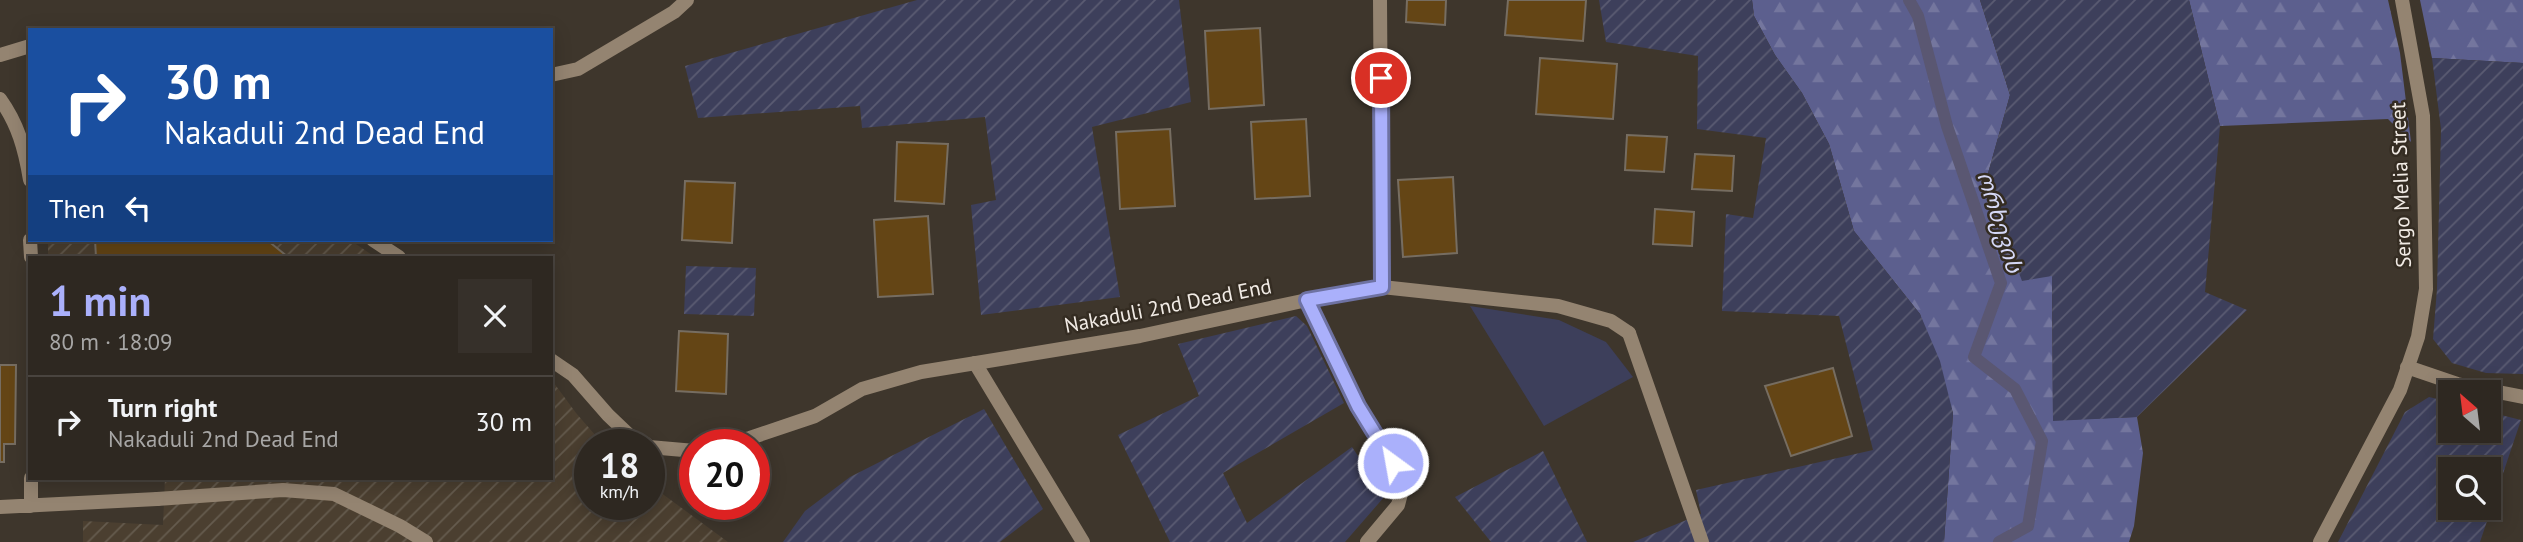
<!DOCTYPE html>
<html lang="en">
<head>
<meta charset="utf-8">
<style>
  :root { --surface:#2e2821; --page:#36302a; --text:#f1f3f6; --muted:#a7a6a5; --line:#49443f; --accent:#aab0fb }
  body { margin:0; font-family:"PT Sans","Noto Sans Georgian",sans-serif; background:var(--page); color:var(--text); height:100vh; display:flex; flex-direction:column; font-size:26px; white-space:nowrap }
  * { box-sizing:border-box; margin:0 }
  p { font-size:23px; color:var(--muted) }
  .icon { flex:none; width:38px; height:38px; fill:none; stroke:currentColor; stroke-width:2; stroke-linecap:round; stroke-linejoin:round }
  .map { position:relative; flex:1; overflow:hidden }
  .details { position:absolute; left:28px; top:256px; width:525px; height:224px; display:flex; flex-direction:column; background:var(--surface); border-radius:0px; box-shadow:0 4px 18px #0003,0 0 0 2px var(--line) }
  .details>* { flex:none }
  .hud { position:absolute; left:28px; top:28px; width:525px; height:214px; border-radius:0px; box-shadow:0 4px 18px #0003,0 0 0 2px var(--line); background:#1a4fa0; color:#fff; overflow:hidden }
  .needle { width:46px; rotate:332deg }
  .fabs { position:absolute; left:2438px; top:380px; display:grid; gap:14px }
  .fabs a { display:grid; place-items:center; width:63px; height:63px; border-radius:0px; background:var(--surface); box-shadow:0 4px 18px #0003,0 0 0 2px var(--line); font-size:35px }
  .speed { position:absolute; left:574px; top:429px; display:flex; gap:14px; font-size:35px; font-weight:700; text-align:center }
  .speed>* { display:grid; place-content:center; width:91px; height:91px; border-radius:50%; background:var(--surface); box-shadow:0 4px 18px #0003,0 0 0 2px var(--line); line-height:1 }
  .speed small { font-size:18px; font-weight:400 }
  .speed .limit { border:10px solid #d22; background:#fff; color:#111 }
  .pin { position:absolute; display:grid; place-items:center; width:60px; height:60px; color:#fff; margin:-30px; border:4px solid #fff; border-radius:50%; box-shadow:0 2px 7px #0007 }
  .me { position:absolute; width:77px; margin:-38px; rotate:328deg; stroke-linejoin:round; filter:drop-shadow(0 0 5px #0008) }
  .turn { display:flex; align-items:center; gap:24px; height:147px; padding:0 21px; font-size:32px }
  .turn .icon { width:91px; height:91px; stroke-width:2.5 }
  .turn b { display:block; font-size:49px; line-height:60px }
  .then { display:flex; align-items:center; height:66px; padding:0 21px; background:#0003; gap:14px; font-size:26px }
  .round { display:grid; place-items:center; flex:none; width:74px; height:74px; border-radius:0px; background:var(--page) }
  .overview { display:flex; align-items:center; justify-content:space-between; height:119px; padding:0 21px }
  h1 { font-size:42px; font-weight:600; line-height:52px; color:var(--accent) }
  ul { padding:0; list-style:none }
  li { display:flex; align-items:center; gap:21px; height:91px; padding:0 21px; border-top:2px solid var(--line) }
  li div { flex:1 }
  li b { display:block; font-size:26px }
  li em { font-style:normal }
  .map>svg:first-child { display:block }
  .industrial { fill:url(#industrial-furrows) }
  .grass { fill:#3d3f5b }
  .forest { fill:url(#forest-firs) }
  .garden { fill:url(#garden-furrows); fill-rule:evenodd }
  .lines { fill:none; stroke-linecap:round; stroke-linejoin:round }
  .stream { stroke:#5a5772; stroke-width:12 }
  .building { fill:#644515; stroke:#766d61; stroke-width:2 }
  .service { stroke:#948471; stroke-width:14 }
  .minor { stroke:#948471; stroke-width:14 }
  .route-casing { stroke:#6e72a3; stroke-width:18 }
  .route { stroke:#aab0fb; stroke-width:12 }
  .labels { text-anchor:middle; stroke-width:5; stroke-linejoin:round; paint-order:stroke }
  .street-label { font-size:21px; fill:#f1ebe5; stroke:#342c22 }
  .water-label { font-size:23px; font-style:italic; fill:#d5d8f7; stroke:#342c22 }
</style>
</head>
<body>
<div class="map">
<svg width="2523" height="542" viewBox="0 0 2523 542">
  <defs>
    <pattern id="industrial-furrows" width="10" height="10" patternUnits="userSpaceOnUse" patternTransform="scale(1.75)"><rect width="10" height="10" fill="#4b3f30"/><path d="M-1 1l2-2M0 10L10 0M9 11l2-2" fill="none" stroke="#655b4e"/></pattern>
    <pattern id="forest-firs" width="22" height="20" patternUnits="userSpaceOnUse" patternTransform="scale(1.75)"><rect width="22" height="20" fill="#5c5f8e"/><path d="M5 1l3.5 6h-7zM16 11l3.5 6h-7z" fill="#74769e"/></pattern>
    <pattern id="garden-furrows" width="10" height="10" patternUnits="userSpaceOnUse" patternTransform="scale(1.75)"><rect width="10" height="10" fill="#3d3f5b"/><path d="M-1 1l2-2M0 10L10 0M9 11l2-2" fill="none" stroke="#5a5b72"/></pattern>
  </defs>
  <rect width="100%" height="100%" fill="#3e362c"/>
  <path class="industrial" d="M 48,240 L 350,240 L 375,257 L 48,257 Z
    M 551,379 L 576,413 L 603,444 L 590,444 L 590,504 L 649,504 L 649,484 L 728,542 L 83,542 L 83,521 L 163,525 L 165,478 L 551,478 Z"/>
  <path class="grass" d="M 1470,306 L 1559,320 L 1606,342 L 1633,377 L 1544,426 Z"/>
  <path class="forest" d="M 1752,0 L 1980,0 L 2010,95 L 1985,184 L 2052,275 L 2053,420 L 2137,417 L 2143,453 L 2134,526 L 2129,542 L 1944,542 L 1953,413 L 1920,314 L 1854,231 L 1829,144 L 1802,93 L 1775,55 L 1754,16 Z
    M 2189,0 L 2388,0 L 2400,53 L 2411,142 L 2388,119 L 2220,126 Z
    M 2420,0 L 2523,0 L 2523,63 L 2432,58 Z"/>
  <path class="garden" d="M 917,0 L 1179,0 L 1191,102 L 1092,127 L 1120,297 L 981,315 L 971,205 L 996,200 L 985,117 L 862,128 L 860,106 L 698,118 L 685,66 Z
    M 1599,0 L 1752,0 L 1754,16 L 1775,55 L 1802,93 L 1829,144 L 1854,231 L 1920,314 L 1940,361 L 1953,413 L 1944,542 L 1633,542 L 1701,514 L 1696,490 L 1873,450 L 1839,316 L 1722,311 L 1726,214 L 1753,218 L 1766,138 L 1697,129 L 1698,56 L 1606,42 Z
    M 1980,0 L 2189,0 L 2220,126 L 2205,292 L 2247,310 L 2137,417 L 2053,421 L 2052,276 L 2022,281 L 1985,184 L 2010,95 Z
    M 2432,58 L 2523,63 L 2523,374 L 2486,373 L 2452,363 L 2433,339 L 2437,289 L 2441,129 Z
    M 686,266 L 756,268 L 754,316 L 684,314 Z
    M 1296,316 L 1307,326 L 1344,403 L 1223,473 L 1247,523 L 1352,447 L 1385,496 L 1345,542 L 1170,542 L 1118,435 L 1199,396 L 1178,344 Z
    M 2429,397 L 2450,402 L 2450,430 L 2488,430 L 2489,412 L 2521,420 L 2480,542 L 2338,542 L 2405,412 ZM 2488,469 L 2488,508 L 2450,508 L 2450,469 Z
    M 984,409 L 1043,509 L 1000,542 L 783,542 L 805,511 L 850,477 Z
    M 1543,451 L 1587,542 L 1491,542 L 1455,497 Z"/>
  <g class="lines">
    <path class="stream" d="M 1909,0 L 1918,16 L 1947,126 L 2001,283 L 1974,357 L 2015,389 L 2042,441 L 2028,526 L 1999,542"/>
  </g>
  <path class="building" d="M 1407,0 L 1446,0 L 1445,25 L 1406,22 Z
    M 1508,0 L 1586,0 L 1583,41 L 1505,35 Z
    M 1260,28 L 1264,105 L 1209,109 L 1205,31 Z
    M 1540,58 L 1617,64 L 1613,119 L 1536,114 Z
    M 1306,119 L 1310,196 L 1255,199 L 1251,122 Z
    M 1170,129 L 1175,206 L 1120,209 L 1116,132 Z
    M 1627,135 L 1667,137 L 1664,172 L 1625,170 Z
    M 897,142 L 948,144 L 944,204 L 895,201 Z
    M 1695,154 L 1734,156 L 1732,191 L 1692,189 Z
    M 1453,177 L 1457,253 L 1403,257 L 1398,180 Z
    M 685,181 L 735,183 L 732,243 L 682,240 Z
    M 1655,209 L 1694,212 L 1692,246 L 1653,244 Z
    M 928,216 L 933,294 L 878,297 L 874,220 Z
    M 95,240 L 267,240 L 288,257 L 96,257 Z
    M 679,331 L 728,334 L 726,394 L 676,391 Z
    M 0,365 L 16,365 L 15,444 L 4,444 L 4,462 L 0,462 Z
    M 1833,368 L 1852,436 L 1791,456 L 1765,386 Z"/>
  <g class="lines">
    <path class="service" d="M 1307,300 L 1358,406 L 1404,482 L 1398,505 L 1367,542
      M 1629,333 L 1702,542
      M 975,363 L 1083,542
      M 157,499 L 283,490 L 334,494 L 400,526 L 426,542"/>
    <path class="minor" d="M 1380,0 L 1382,287
      M 0,55 L 30,46
      M 551,75 L 578,69 L 674,12 L 687,0
      M 0,99 C 18,124 25,149 30,180
      M 30,240 L 31,257
      M 373,240 L 399,257
      M 551,360 L 573,375 L 608,415 L 629,435 L 646,444
      M 2407,367 L 2457,384 L 2523,397
      M 723,444 L 750,438 L 815,416 L 862,389 L 921,372 L 1140,336 L 1307,300 L 1382,287 L 1558,306 L 1611,321 L 1629,333
      M 649,447 L 695,451
      M 31,478 L 31,506
      M 0,507 L 157,499
      M 2320,542 L 2400,390 L 2418,337 L 2426,289 L 2423,116 L 2402,0"/>
  </g>
  <g class="lines">
    <g class="route-casing">
      <path id="route" d="M 1381,78 L 1382,287 L 1307,300 L 1358,406 L 1393,463"/>
    </g>
    <use href="#route" class="route"/>
  </g>
  <g class="labels">
    <g class="street-label">
      <text transform="translate(2401 185) rotate(-92)" y="7">Sergo Melia Street</text>
      <text transform="translate(1168 306) rotate(-11)" y="7">Nakaduli 2nd Dead End</text>
    </g>
    <g class="water-label">
      <text transform="translate(2000 222) rotate(73)" y="8">ორხევის</text>
    </g>
  </g>
</svg>
<div class="fabs">
<a><svg class="needle" viewBox="-14 -14 28 28"><path d="M0-13l5 13h-10z" fill="#e53935"/><path d="M0 13l5-13h-10z" fill="#a7a6a5"/></svg></a>
<a><svg class="icon" aria-label="search" viewBox="0 0 24 24"><circle cx="10" cy="10" r="6"/><path d="M15 15l6 6"/></svg></a>
</div>
<div class="speed"><div>18<small>km/h</small></div><div class="limit">20</div></div>
<div class="pin" style="left:1381px;top:78px;background:#d93025"><svg class="icon" aria-label="arrive" viewBox="0 0 24 24"><path d="M6 21V4h12l-3 4 3 4H6"/></svg></div>
<svg class="me" style="left:1393px;top:463px" viewBox="-20 -20 40 40"><circle r="17" fill="#aab0fb" stroke="#fff" stroke-width="3"/><path d="M0-11L8 9 0 5-8 9z" fill="#fff"/></svg>
<div class="hud">
<div class="turn"><svg class="icon" aria-label="right" viewBox="0 0 24 24"><path d="M7 20v-9h11M14 6l5 5-5 5"/></svg><div><b>30 m</b>Nakaduli 2nd Dead End</div></div>
<div class="then">Then<svg class="icon" aria-label="left" viewBox="0 0 24 24"><path d="M17 20v-9H6M10 6l-5 5 5 5"/></svg></div>
</div>
<section class="details">
<div class="overview"><div><h1>1 min</h1><p>80 m · 18:09</p></div><a class="round"><svg class="icon" aria-label="close" viewBox="0 0 24 24"><path d="M6 6l12 12M18 6L6 18"/></svg></a></div>
<ul>
<li><svg class="icon" aria-label="right" viewBox="0 0 24 24"><path d="M7 20v-9h11M14 6l5 5-5 5"/></svg><div><b>Turn right</b><p>Nakaduli 2nd Dead End</p></div><em>30 m</em></li>
</ul>
</section>
</div>
</body>
</html>
